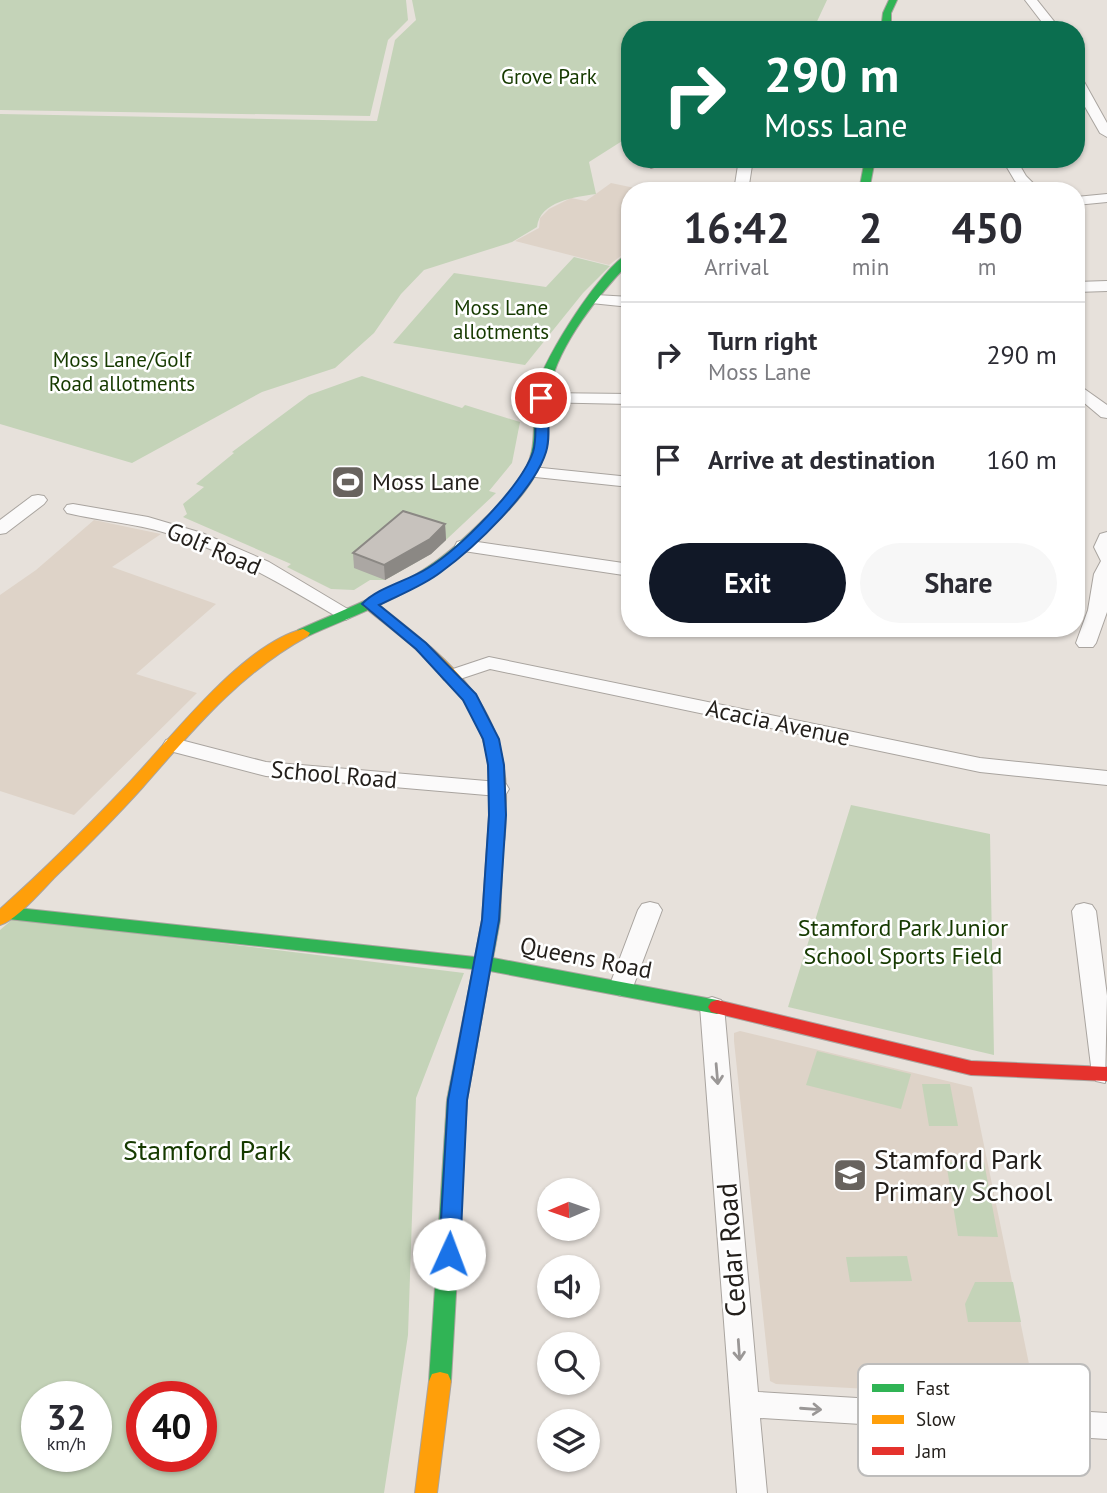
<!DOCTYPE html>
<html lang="en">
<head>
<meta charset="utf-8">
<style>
  :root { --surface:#fff; --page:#f7f7f7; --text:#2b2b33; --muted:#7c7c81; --line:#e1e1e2; --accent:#111827 }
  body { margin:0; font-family:"PT Sans",sans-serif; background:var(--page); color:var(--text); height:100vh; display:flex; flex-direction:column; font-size:26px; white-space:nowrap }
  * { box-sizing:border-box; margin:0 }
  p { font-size:23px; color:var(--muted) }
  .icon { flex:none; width:38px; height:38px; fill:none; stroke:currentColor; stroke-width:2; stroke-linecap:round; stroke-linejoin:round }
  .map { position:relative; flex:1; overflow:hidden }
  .details { position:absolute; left:621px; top:182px; width:464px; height:455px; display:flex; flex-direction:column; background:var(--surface); border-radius:28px; box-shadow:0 2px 5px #0004 }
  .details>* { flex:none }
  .banner { position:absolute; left:621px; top:21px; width:464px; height:147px; border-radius:28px; box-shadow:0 2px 5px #0004; background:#0b6e4f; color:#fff; overflow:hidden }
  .needle { width:46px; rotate:268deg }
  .fabs { position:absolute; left:537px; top:1178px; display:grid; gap:14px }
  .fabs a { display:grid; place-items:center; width:63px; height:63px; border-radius:50%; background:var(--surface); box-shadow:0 2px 5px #0004; font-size:35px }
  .speed { position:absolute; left:21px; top:1381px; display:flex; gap:14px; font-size:35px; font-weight:700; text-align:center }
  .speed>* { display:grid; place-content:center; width:91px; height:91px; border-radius:50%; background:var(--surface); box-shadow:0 2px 5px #0004; line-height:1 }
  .speed small { font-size:18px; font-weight:400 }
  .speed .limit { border:10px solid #d22; background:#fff; color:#111 }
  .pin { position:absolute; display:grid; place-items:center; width:60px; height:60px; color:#fff; margin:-30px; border:4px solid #fff; border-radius:50%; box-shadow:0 2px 7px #0007 }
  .me { position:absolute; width:77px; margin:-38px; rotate:2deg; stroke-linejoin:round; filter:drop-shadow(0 0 5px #0008) }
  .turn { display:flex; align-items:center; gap:24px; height:147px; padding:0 28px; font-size:32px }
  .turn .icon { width:91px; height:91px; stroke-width:2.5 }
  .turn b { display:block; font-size:49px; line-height:60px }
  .eta { display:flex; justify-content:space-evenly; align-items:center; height:119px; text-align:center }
  .eta b { font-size:42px; font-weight:600; line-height:49px }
  .cta { display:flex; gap:14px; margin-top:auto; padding:14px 28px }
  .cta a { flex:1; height:80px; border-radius:42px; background:var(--accent); color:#fff; font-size:28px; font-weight:600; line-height:80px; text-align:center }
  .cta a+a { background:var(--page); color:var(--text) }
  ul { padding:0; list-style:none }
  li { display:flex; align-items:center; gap:21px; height:105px; padding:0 28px; border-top:2px solid var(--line) }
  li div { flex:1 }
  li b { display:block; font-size:26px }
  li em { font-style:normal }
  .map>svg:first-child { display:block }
  .built { fill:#ded3c8 }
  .green { fill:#c4d3b8; fill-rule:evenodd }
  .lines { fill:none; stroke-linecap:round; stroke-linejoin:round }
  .street-casing { stroke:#a9a49f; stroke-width:2 }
  .fast-casing { stroke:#a9a49f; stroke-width:2 }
  .slow-casing { stroke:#a9a49f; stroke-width:2 }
  .jam-casing { stroke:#a9a49f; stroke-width:2 }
  .street { fill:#fbfafa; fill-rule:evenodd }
  .fast { fill:#30b455; fill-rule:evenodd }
  .slow { fill:#ff9f0a; fill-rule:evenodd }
  .jam { fill:#e5322d; fill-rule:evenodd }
  .wall { fill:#aba7a3 }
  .shaded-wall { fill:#8b8884 }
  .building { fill:#c7c2bd; stroke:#8b8884; stroke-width:2 }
  .oneway { stroke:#9a9796 }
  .route { fill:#1a73e8; stroke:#114b97; stroke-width:2 }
  .labels { text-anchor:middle; stroke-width:5; stroke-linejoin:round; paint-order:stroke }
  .far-park-label { font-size:21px; fill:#163a00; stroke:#fff }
  .poi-label { font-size:24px; fill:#231f1b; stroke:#fff; text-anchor:start }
  .street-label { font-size:24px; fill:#231f1b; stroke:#fff }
  .park-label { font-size:24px; fill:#163a00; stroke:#fff }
  .near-park-label { font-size:28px; fill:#163a00; stroke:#fff }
  .near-poi-label { font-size:28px; fill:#231f1b; stroke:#fff; text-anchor:start }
  .near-street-label { font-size:28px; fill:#231f1b; stroke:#fff }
  .key { fill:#fff; stroke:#bdbcbb; stroke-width:2 }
  .key-label { font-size:19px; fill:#231f1b }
</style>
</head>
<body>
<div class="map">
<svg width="1107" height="1493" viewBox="0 0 1107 1493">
  <rect width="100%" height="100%" fill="#e7e1db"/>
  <path class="built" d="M 611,183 L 649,191 L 630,191 L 630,249 L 609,265 L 515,241 L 539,228 L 540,218 L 549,209 L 571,198 L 586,201 Z
    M 94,520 L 161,534 L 112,567 L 216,604 L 136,674 L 197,693 L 74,815 L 0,791 L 0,595 L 36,570 Z
    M 740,1031 L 972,1087 L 1036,1398 L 776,1384 L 770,1381 L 734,1041 L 734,1033 Z"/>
  <path class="green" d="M 0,0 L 406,0 L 408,20 L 388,40 L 370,116 L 0,110 Z
    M 412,0 L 827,0 L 813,30 L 630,30 L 630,136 L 589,162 L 596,194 C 575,197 540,201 537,227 L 512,242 L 424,270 L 401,294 L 374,333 L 335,368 L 262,392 L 132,463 L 0,424 L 0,114 L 377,121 L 395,40 L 416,20 Z
    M 574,257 L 610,266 L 583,293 L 525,365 L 393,343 L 454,273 L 546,287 Z
    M 362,376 L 462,408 L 465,405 L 520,422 L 512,463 L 489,491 L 496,493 L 431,554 L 385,580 L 370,580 L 354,590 L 331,589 L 287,567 L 291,564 L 183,517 L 187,514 L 183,504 L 204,487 L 196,484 L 234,453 L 232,452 L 309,395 Z
    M 851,805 L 990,834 L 994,1055 L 788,1007 Z
    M 14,918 L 464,973 L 416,1098 L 408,1335 L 384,1493 L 0,1493 L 0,930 ZM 37,1396 L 96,1396 L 96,1456 L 37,1456 ZM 142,1396 L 201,1396 L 201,1456 L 142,1456 Z
    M 817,1051 L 911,1074 L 901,1109 L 806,1085 Z
    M 922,1084 L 950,1084 L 958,1126 L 929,1126 Z
    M 946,1162 L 984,1162 L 998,1237 L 958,1236 Z
    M 907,1256 L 912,1281 L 850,1282 L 846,1257 Z
    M 975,1282 L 1013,1282 L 1021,1322 L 968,1322 L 965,1304 Z"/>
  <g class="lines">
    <g class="street-casing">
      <path id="street" d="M 1025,0 L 1037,0 L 1061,30 L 1048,30 Z
        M 1076,74 L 1082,78 L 1107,123 L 1107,137 L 1100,133 L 1076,91 Z
        M 639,159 L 677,159 L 651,168 Z
        M 739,159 L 753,159 L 748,191 L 734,191 Z
        M 1002,159 L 1016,159 L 1026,176 L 1041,191 L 1026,191 L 1015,181 Z
        M 1107,194 L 1107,202 L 1076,205 L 1076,197 Z
        M 1107,281 L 1107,291 L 1076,292 L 1076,282 Z
        M 596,295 L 630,297 L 630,307 L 591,303 L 588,300 L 591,297 Z
        M 1076,383 L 1107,405 L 1107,418 L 1101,417 L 1076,396 Z
        M 541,393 L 630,394 L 630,404 L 535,402 L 533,398 Z
        M 532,467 L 630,477 L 630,487 L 526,476 L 523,472 L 526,468 Z
        M 38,495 L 44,496 L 47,500 L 44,504 L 6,533 L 0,534 L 0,520 L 32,496 Z
        M 73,504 L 148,517 L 202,533 L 269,562 L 356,614 L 346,620 L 339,618 C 284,585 228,552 166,533 C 134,523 100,521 67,513 L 64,509 L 67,505 Z
        M 1107,532 L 1107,612 L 1096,643 L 1093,647 L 1079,647 L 1076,643 L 1088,610 L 1094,574 L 1101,561 L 1094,547 L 1100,534 Z
        M 464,540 L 630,564 L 630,576 L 457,550 L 455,546 L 457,542 Z
        M 489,657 L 980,758 L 1107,771 L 1107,785 L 980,772 L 490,669 L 451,682 L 444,680 L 441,676 L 444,672 Z
        M 173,738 L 266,762 L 498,782 L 506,784 L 509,789 L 506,794 L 498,796 L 266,776 L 166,750 L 163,745 L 166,740 Z
        M 650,902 L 658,904 L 662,910 L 633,987 L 629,993 L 621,996 L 613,993 L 609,987 L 638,910 L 642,904 Z
        M 1084,903 L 1092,905 L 1096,911 L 1107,996 L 1105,1083 L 1096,1081 L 1092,1074 L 1072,911 L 1076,905 Z
        M 712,997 L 721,1000 L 724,1006 L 758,1392 L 1107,1413 L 1107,1439 L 760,1418 L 767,1493 L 737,1493 L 700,1006 L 703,1000 Z"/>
    </g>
    <g class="fast-casing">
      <path id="fast" d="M 889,0 L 897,0 L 891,13 L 891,30 L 881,30 L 883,13 Z
        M 865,159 L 875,159 L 869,191 L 859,191 Z
        M 630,253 L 630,262 C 600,293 559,344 550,387 C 545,410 552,433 544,456 C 535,482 517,502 498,521 C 478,541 458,561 433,576 C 395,601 350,617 308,636 L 298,636 L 296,633 L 298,630 C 340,611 384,595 423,570 C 446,556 465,538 484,519 C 496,508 507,497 517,484 C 543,446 529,425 537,387 C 544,358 604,263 630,253 Z
        M 495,841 L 503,847 L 500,920 L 493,958 L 717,1000 L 723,1002 L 726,1007 L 723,1012 L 717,1014 L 490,971 L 467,1100 L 451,1381 L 448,1388 L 440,1390 L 432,1388 L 429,1381 L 447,1100 L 473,969 L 8,919 L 2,917 L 0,912 L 8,907 L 475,957 L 482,920 L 487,847 Z"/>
    </g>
    <g class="slow-casing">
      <path id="slow" d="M 369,600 L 374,601 C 446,658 509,702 506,803 C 505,817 507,839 501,851 L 489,851 L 487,847 C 489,817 492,786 487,756 C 475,689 413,647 364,607 L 362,604 Z
        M 303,629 L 310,633 L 308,636 C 240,673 193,730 143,787 C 115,818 86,847 56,876 C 43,889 17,920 0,925 L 0,909 C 44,870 85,829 126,786 C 169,741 242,644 303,629 Z
        M 440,1372 L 448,1374 L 451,1381 L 437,1493 L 415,1493 L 429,1381 L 432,1374 Z"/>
    </g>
    <g class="jam-casing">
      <path id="jam" d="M 717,1000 L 971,1061 L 1107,1067 L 1107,1081 L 971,1075 L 711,1012 L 708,1007 L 711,1002 Z"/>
    </g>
    <use href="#street" class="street"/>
    <use href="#fast" class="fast"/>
    <use href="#slow" class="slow"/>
    <use href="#jam" class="jam"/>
  </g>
  <path class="wall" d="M 445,524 L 446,540 L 431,554 L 385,580 L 354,568 L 353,553 Z"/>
  <path class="shaded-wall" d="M 445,524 L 446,540 L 431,554 L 385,580 L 384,565 Z"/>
  <path class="building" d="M 403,511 L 445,524 L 430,539 L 384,565 L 353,553 Z"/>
  <defs><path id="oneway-shaft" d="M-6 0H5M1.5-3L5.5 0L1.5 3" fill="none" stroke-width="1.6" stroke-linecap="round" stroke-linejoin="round" transform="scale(1.75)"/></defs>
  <g class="oneway">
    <use href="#oneway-shaft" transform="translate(717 1074) rotate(85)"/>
    <use href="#oneway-shaft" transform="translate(739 1350) rotate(86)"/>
    <use href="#oneway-shaft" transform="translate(811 1409) rotate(4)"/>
  </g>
  <path class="route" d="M 541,394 L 547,398 C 547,414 551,436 546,452 C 534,491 474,548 441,572 C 423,586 399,595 379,605 L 426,643 L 476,694 L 499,739 L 504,765 L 506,815 L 499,920 L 467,1100 L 460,1254 L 457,1260 L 449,1262 L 442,1260 L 439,1254 L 448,1100 L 482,920 L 489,815 L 488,765 L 483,739 L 463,700 L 416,649 L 362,604 C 378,587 408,581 428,568 C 460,548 521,487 533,452 C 538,436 534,415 535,398 Z"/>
  <defs>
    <g id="stadium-square" transform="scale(1.75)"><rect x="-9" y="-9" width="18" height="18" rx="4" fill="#68635e" stroke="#fff"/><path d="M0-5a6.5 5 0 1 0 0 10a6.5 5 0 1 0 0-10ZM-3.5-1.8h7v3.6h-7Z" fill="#fff"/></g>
    <g id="school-square" transform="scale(1.75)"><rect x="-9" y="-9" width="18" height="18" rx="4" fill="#68635e" stroke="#fff"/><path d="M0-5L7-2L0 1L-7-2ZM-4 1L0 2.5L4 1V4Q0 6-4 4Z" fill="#fff"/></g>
  </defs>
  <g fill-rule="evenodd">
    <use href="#stadium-square" x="348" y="482"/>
    <use href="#school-square" x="850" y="1175"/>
  </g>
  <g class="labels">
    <g class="far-park-label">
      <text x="549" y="84">Grove Park</text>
      <text x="501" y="315">Moss Lane<tspan x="501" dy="24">allotments</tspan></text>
      <text x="122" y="367">Moss Lane/Golf<tspan x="122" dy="24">Road allotments</tspan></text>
    </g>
    <g class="poi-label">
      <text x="372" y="490">Moss Lane</text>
    </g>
    <g class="street-label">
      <text transform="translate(214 549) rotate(23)" y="8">Golf Road</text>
      <text transform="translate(778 723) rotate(12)" y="8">Acacia Avenue</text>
      <text transform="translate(334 775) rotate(5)" y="8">School Road</text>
      <text transform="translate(586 958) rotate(11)" y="8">Queens Road</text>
    </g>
    <g class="park-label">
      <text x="903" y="936">Stamford Park Junior<tspan x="903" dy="28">School Sports Field</tspan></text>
    </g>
    <g class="near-park-label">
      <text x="207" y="1160">Stamford Park</text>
    </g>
    <g class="near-poi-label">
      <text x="874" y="1169">Stamford Park<tspan x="874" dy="32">Primary School</tspan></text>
    </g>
    <g class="near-street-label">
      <text transform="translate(731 1250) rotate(-94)" y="10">Cedar Road</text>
    </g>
  </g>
  <rect x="858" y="1364" width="232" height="112" rx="10" class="key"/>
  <rect x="872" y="1384" width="32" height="8" fill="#30b455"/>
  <rect x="872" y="1415" width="32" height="9" fill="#ff9f0a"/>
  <rect x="872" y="1447" width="32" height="8" fill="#e5322d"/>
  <g class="key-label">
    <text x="916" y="1395">Fast</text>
    <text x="916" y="1426">Slow</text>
    <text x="916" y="1458">Jam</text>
  </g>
</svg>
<div class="fabs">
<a><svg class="needle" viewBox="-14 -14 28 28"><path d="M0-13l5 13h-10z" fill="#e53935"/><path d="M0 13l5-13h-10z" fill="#7c7c81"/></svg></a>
<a><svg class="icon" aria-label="sound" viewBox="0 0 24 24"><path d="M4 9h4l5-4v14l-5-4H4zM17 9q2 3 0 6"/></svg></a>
<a><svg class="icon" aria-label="search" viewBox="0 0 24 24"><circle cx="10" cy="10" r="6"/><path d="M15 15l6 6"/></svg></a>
<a><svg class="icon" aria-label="layers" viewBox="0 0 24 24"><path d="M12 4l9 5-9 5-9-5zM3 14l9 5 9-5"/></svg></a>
</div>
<div class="speed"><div>32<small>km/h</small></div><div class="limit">40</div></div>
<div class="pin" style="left:541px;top:398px;background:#d93025"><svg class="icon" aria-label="arrive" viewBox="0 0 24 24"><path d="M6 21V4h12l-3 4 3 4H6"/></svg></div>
<svg class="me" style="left:449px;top:1254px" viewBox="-20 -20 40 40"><circle r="19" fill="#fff"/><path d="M0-13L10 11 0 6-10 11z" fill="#1a73e8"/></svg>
<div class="banner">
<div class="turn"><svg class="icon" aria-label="right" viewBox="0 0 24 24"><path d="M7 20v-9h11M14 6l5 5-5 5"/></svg><div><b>290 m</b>Moss Lane</div></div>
</div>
<section class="details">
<div class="eta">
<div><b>16:42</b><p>Arrival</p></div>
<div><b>2</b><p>min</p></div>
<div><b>450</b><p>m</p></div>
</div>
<ul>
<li><svg class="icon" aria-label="right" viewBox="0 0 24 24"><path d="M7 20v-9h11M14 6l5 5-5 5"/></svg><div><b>Turn right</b><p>Moss Lane</p></div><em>290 m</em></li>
<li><svg class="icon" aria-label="arrive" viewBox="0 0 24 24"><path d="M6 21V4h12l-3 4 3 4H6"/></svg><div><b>Arrive at destination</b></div><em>160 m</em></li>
</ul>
<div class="cta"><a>Exit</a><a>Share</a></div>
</section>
</div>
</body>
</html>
